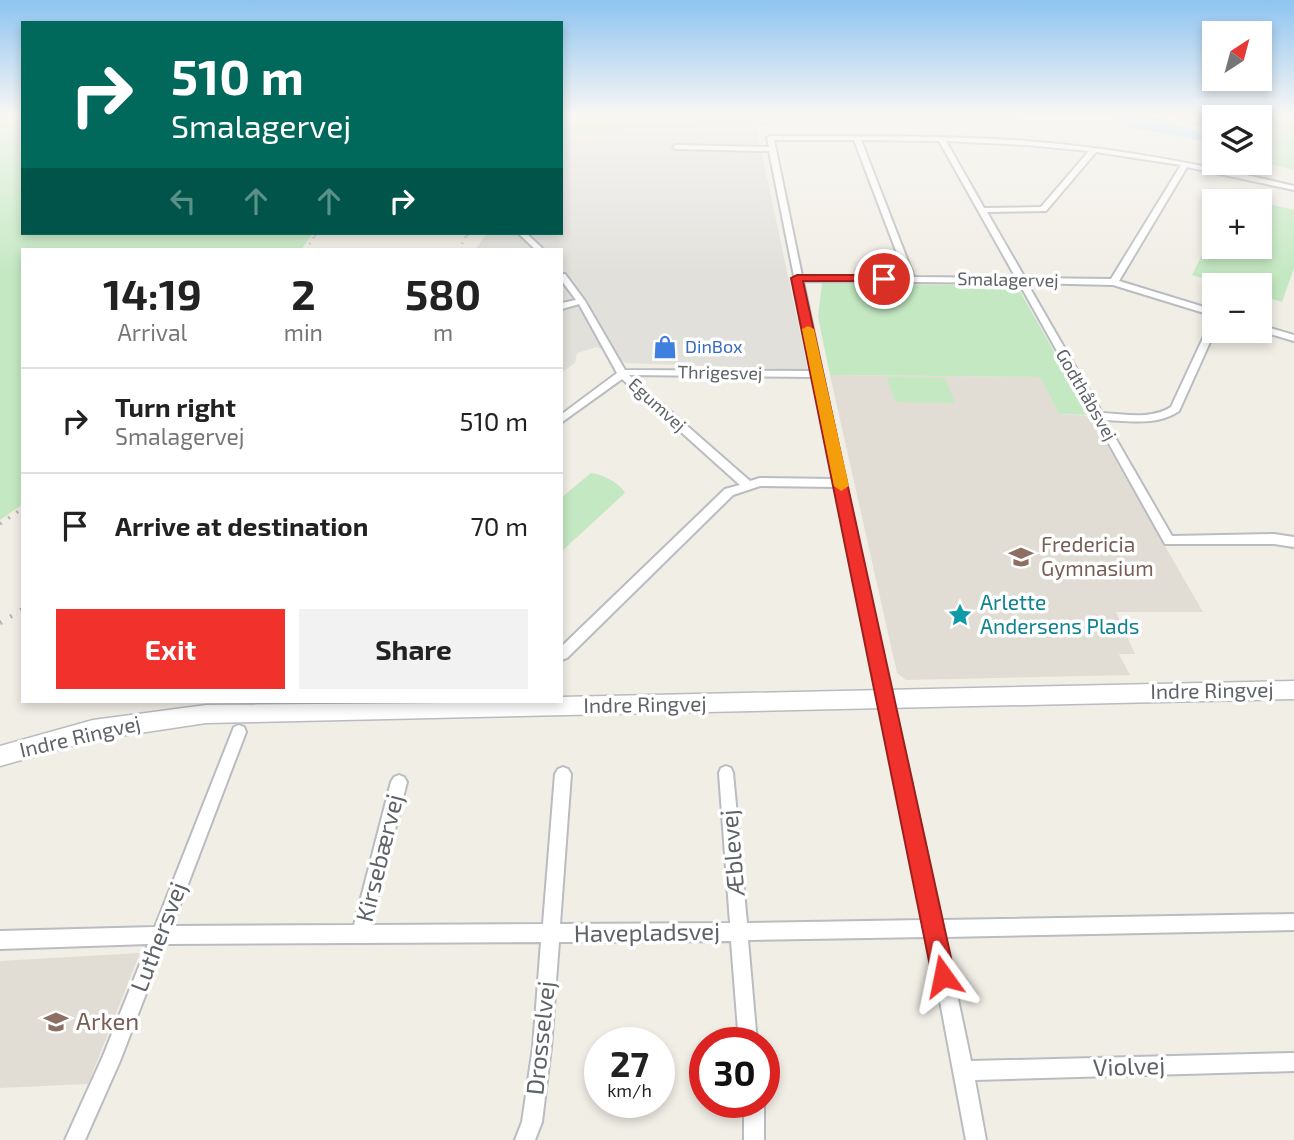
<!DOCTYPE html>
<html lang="en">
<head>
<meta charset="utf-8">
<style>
  :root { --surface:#fff; --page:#f2f2f2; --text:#222; --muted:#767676; --line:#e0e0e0; --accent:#f1322c }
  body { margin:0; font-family:"Exo 2",sans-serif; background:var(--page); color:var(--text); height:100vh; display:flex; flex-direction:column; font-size:26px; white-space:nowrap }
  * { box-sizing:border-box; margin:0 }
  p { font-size:23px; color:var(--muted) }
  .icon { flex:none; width:38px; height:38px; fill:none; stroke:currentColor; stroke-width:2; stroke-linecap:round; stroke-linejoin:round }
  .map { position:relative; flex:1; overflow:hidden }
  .drawer { position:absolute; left:21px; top:248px; width:542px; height:455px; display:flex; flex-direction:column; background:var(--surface); border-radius:0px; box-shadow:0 4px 10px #0003 }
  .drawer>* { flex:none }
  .hud { position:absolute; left:21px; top:21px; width:542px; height:214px; border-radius:0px; box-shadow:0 4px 10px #0003; background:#00695c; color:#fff; overflow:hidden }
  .needle { width:46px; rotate:36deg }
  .buttons { position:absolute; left:1202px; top:21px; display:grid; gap:14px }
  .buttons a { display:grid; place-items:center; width:70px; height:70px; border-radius:0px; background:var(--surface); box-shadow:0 4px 10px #0003; font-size:35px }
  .speed { position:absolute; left:584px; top:1027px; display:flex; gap:14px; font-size:35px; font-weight:700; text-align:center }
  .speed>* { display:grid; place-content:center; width:91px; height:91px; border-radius:50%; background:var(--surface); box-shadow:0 4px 10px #0003; line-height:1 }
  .speed small { font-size:18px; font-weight:400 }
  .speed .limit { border:10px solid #d22; background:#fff; color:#111 }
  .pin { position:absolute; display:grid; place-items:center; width:60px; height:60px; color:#fff; margin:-30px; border:4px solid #fff; border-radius:50%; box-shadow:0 2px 7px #0007 }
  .me { position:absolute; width:77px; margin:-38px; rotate:348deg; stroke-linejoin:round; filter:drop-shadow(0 0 5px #0008) }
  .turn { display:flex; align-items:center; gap:24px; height:147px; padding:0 35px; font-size:32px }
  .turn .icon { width:91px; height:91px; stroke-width:2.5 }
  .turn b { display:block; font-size:49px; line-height:60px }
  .lanes { display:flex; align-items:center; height:66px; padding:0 35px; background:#0003; justify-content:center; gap:35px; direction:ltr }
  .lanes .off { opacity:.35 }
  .eta { display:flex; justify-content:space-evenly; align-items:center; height:119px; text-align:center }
  .eta b { font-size:42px; font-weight:700; line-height:49px }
  .primary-button { display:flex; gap:14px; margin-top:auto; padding:14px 35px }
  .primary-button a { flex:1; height:80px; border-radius:0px; background:var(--accent); color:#fff; font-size:28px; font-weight:700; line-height:80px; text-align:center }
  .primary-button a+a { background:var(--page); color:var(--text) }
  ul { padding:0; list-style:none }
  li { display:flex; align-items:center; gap:21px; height:105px; padding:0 35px; border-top:2px solid var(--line) }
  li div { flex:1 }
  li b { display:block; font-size:26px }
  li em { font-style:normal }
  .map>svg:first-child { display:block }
  .industrial { fill:#e2e0db }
  .education { fill:#e1ddd4 }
  .green { fill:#c4e9c2 }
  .water { fill:#a8ddff }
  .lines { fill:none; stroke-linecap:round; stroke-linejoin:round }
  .street-casing { stroke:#b9bcc0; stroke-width:4 }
  .secondary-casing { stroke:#b8bbc0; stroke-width:3 }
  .street { fill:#fff; fill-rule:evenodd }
  .secondary { fill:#fff; fill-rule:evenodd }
  .rail-far3 { stroke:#b5b6b7; stroke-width:2; stroke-dasharray:1 5; stroke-linecap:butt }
  .rail-far2 { stroke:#b5b6b7; stroke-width:2.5; stroke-dasharray:1 6; stroke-linecap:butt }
  .rail-far1 { stroke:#b5b6b7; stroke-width:3.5; stroke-dasharray:2 8; stroke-linecap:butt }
  .rail { stroke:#b5b6b7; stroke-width:4.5; stroke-dasharray:2 10; stroke-linecap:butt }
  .route { fill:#f1322c; stroke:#9d201d; stroke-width:2 }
  .slow { fill:#f59e0b }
  .labels { text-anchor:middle; stroke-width:7; stroke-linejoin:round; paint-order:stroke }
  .far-street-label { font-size:18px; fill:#5e6367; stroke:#fff }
  .far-shop-label { font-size:18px; fill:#366cbe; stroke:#fff; text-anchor:start }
  .education-label { font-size:21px; fill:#785e54; stroke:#fff; text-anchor:start }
  .culture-label { font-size:21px; fill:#0d838f; stroke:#fff; text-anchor:start }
  .street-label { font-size:21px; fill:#5e6367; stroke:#fff }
  .near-street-label { font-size:24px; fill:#5e6367; stroke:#fff }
  .near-education-label { font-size:24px; fill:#785e54; stroke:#fff; text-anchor:start }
</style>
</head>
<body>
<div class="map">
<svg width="1294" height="1140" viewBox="0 0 1294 1140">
  <rect width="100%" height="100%" fill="#f1eee6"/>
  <path class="industrial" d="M 643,126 L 756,126 L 808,370 L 626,363 L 597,347 L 577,353 L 575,363 L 562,372 L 562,250 L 475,250 L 487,233 L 562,233 L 562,136 Z"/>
  <path class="education" d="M 830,375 L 1040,377 L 1059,414 L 1090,416 L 1203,612 L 1116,612 L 1135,654 L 1119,654 L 1130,675 L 906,680 L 897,673 Z
    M 140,953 L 88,1084 L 0,1088 L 0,961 Z"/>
  <path class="green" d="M 0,114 L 23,114 L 23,233 L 313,233 L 301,250 L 23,250 L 23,504 L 0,520 Z
    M 562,114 L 1012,114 L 1011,123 L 775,120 L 775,125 L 643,126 L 562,136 Z
    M 1165,114 L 1294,114 L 1294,170 L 1260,162 L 1260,117 L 1214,117 L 1214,132 Z
    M 1260,202 L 1294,210 L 1294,268 L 1282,302 L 1260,295 L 1260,285 L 1226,285 L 1192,275 L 1214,231 L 1214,247 L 1260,247 Z
    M 822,283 L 1017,286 L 1090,415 L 1059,414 L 1040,377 L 830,375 L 818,317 Z
    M 887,377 L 945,378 L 955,403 L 895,402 Z
    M 591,473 C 602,474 620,483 625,493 L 562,551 L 562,497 Z"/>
  <path class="water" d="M 1118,114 C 1159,114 1178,124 1214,139 L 1214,143 L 1124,126 L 1117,123 Z"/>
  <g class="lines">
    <g class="street-casing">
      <path id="street" d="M 770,136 C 855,137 941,135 1026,141 C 1117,148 1206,165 1294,186 L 1294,190 L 1187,167 L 1119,281 L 1214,310 L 1214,316 L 1113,285 L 1027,283 L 1102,413 C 1124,414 1151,420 1171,407 L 1210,323 L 1214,320 L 1215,331 L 1179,411 C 1157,426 1130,421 1105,420 L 1172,536 L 1274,534 L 1294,537 L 1294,547 L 1274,544 L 1165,544 L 1019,283 L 803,281 L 885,670 L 909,771 L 941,920 L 1294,914 L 1294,930 L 945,937 L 971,1061 L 1294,1053 L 1294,1071 L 975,1080 L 986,1140 L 966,1140 L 928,937 L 748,940 L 757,1043 L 739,1043 L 731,941 L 559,942 L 551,1047 L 542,1122 L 535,1140 L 515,1140 L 522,1122 L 533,1047 L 541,942 L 165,944 L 120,1061 L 85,1140 L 65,1140 L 103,1056 L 148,944 L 0,949 L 0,931 L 155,927 L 232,732 L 234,727 L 239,725 L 244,727 L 246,732 L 172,926 L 354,925 L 391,782 L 394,777 L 399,775 L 404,777 L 407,782 L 371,925 L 543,924 L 555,774 L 558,769 L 563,767 L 568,769 L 571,774 L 560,924 L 730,923 L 719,773 L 721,768 L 726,766 L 731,768 L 733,773 L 747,923 L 924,920 C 895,776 864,632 835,487 L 760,486 L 733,495 L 567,658 L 562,660 L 562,646 L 725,489 L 740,485 L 622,379 L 562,422 L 562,414 L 617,373 L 579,304 L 562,309 L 562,303 L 576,300 L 562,281 L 562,274 L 565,274 L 585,301 L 625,370 L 813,371 L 769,151 L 676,149 L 673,147 L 676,145 L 769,147 L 767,138 ZM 774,140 L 854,140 L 906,277 L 802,276 ZM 861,140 L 939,141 L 1016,278 L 914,277 ZM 946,141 L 1026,145 L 1089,151 L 1041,207 L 984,208 ZM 1096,152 L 1181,165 L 1111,279 L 1025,278 L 987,212 L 1046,211 ZM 629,375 L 814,377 L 834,479 L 760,478 L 750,481 Z
        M 518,233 L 526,233 L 544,250 L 536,250 Z
        M 1260,325 L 1294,335 L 1294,341 L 1260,331 Z
        M 744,1102 L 764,1102 L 764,1140 L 744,1140 Z"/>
    </g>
    <g class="secondary-casing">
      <path id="secondary" d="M 1294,681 L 1294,699 L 206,723 L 93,740 L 0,766 L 0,746 L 93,720 L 206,705 L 562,702 L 562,697 Z"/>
    </g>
    <use href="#street" class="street"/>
    <use href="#secondary" class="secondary"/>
    <path class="rail-far3" d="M 315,236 L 317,233
      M 467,236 L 468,233"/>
    <path class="rail-far2" d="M 306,250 L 316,234
      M 459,250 L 467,234"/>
    <path class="rail-far1" d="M 0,524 L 23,508"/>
    <path class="rail" d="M 0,623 L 23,609"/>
  </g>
  <linearGradient id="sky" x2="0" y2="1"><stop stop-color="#8ec4f1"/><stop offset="0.42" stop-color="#f9f7f4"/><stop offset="1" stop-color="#f9f7f4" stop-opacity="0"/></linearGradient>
  <rect width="1294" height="274" fill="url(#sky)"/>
  <path class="route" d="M 884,275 L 890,279 L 888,281 L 803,281 L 955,976 L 951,985 L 943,988 L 935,985 L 932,976 L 791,278 L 797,275 Z"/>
  <path class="slow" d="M 808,326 L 814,329 L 849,486 L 841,491 L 834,486 L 802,329 Z"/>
  <defs>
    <g id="shop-bare" transform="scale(1.89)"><path d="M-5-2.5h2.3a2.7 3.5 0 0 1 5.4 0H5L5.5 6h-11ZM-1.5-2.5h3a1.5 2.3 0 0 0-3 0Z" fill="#3f7fe0" stroke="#fff" stroke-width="2.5" paint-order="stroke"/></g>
    <g id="school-bare" transform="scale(1.89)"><path d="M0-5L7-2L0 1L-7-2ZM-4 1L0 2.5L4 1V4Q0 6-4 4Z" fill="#8d6e63" stroke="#fff" stroke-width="2.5" paint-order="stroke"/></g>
    <g id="sight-bare" transform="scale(1.89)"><path d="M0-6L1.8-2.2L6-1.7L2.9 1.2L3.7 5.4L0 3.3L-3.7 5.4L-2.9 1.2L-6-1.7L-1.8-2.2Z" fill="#0f9aa8" stroke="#fff" stroke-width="2.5" paint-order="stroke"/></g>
  </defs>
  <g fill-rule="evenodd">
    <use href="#shop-bare" x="665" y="347"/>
    <use href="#school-bare" x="1021" y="557"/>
    <use href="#sight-bare" x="960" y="615"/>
    <use href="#school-bare" x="56" y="1022"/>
  </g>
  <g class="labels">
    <g class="far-street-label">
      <text transform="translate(1008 280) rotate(1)" y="6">Smalagervej</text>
      <text transform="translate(720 373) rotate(1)" y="6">Thrigesvej</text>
      <text transform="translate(1086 395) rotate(60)" y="6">Godthåbsvej</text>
      <text transform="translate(657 405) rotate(42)" y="6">Egumvej</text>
    </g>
    <g class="far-shop-label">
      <text x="685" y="353">DinBox</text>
    </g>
    <g class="education-label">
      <text x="1041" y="552">Fredericia<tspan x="1041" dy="24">Gymnasium</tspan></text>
    </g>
    <g class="culture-label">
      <text x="980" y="610">Arlette<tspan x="980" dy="24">Andersens Plads</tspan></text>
    </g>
    <g class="street-label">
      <text transform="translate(1212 691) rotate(-1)" y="7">Indre Ringvej</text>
      <text transform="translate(645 705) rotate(-1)" y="7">Indre Ringvej</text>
      <text transform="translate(80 737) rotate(-13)" y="7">Indre Ringvej</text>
    </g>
    <g class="near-street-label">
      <text transform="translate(733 853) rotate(-95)" y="8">Æblevej</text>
      <text transform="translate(380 858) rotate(-76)" y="8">Kirsebærvej</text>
      <text transform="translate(647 933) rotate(-1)" y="8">Havepladsvej</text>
      <text transform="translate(159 937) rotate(-69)" y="8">Luthersvej</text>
      <text transform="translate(541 1038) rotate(-84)" y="8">Drosselvej</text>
      <text transform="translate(1129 1067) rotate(-2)" y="8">Violvej</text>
    </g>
    <g class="near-education-label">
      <text x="76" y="1030">Arken</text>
    </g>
  </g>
</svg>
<div class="buttons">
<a><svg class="needle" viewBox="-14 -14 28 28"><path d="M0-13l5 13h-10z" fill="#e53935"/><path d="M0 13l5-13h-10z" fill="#767676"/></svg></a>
<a><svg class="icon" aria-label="layers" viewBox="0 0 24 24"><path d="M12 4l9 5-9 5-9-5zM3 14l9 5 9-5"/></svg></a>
<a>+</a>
<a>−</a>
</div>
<div class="speed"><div>27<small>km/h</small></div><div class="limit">30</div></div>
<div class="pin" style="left:884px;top:279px;background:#d93025"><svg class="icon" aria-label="arrive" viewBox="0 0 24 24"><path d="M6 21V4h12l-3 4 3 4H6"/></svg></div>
<svg class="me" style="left:943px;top:976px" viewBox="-20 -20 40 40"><path d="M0-17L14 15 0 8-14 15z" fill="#f1322c" stroke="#fff" stroke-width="4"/></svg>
<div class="hud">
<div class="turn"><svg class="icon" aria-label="right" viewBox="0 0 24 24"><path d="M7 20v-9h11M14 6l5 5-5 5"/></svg><div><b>510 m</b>Smalagervej</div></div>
<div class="lanes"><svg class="icon off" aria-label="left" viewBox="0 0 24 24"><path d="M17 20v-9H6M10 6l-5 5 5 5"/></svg><svg class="icon off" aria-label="ahead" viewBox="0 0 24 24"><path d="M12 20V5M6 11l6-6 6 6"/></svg><svg class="icon off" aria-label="ahead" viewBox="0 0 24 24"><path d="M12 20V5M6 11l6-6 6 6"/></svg><svg class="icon" aria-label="right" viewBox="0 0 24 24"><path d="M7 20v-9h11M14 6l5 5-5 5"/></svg></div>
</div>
<section class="drawer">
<div class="eta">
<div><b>14:19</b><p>Arrival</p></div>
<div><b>2</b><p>min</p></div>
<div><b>580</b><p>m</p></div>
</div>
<ul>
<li><svg class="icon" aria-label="right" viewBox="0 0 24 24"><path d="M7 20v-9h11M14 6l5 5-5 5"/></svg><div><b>Turn right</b><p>Smalagervej</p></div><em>510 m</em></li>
<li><svg class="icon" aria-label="arrive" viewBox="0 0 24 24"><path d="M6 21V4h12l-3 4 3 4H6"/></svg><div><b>Arrive at destination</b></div><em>70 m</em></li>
</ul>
<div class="primary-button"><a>Exit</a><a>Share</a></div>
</section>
</div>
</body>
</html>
